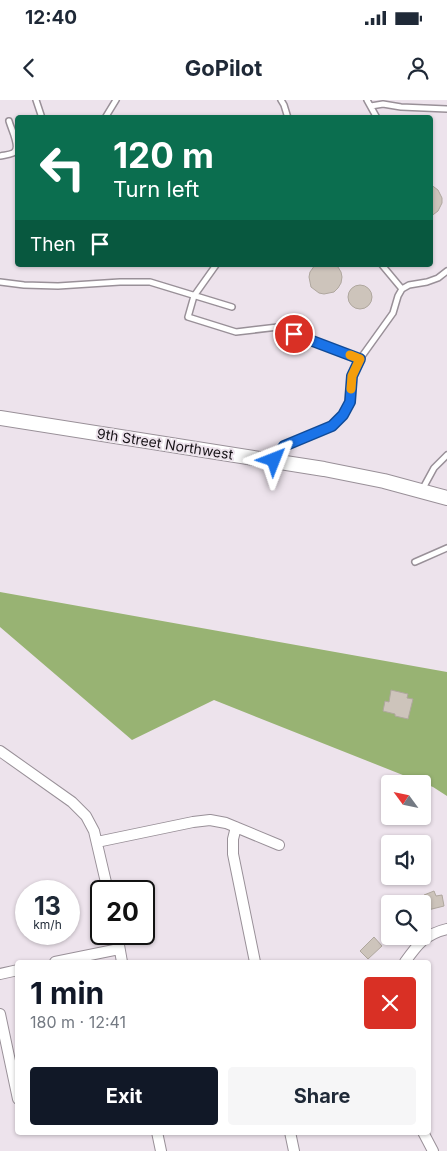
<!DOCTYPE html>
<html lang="en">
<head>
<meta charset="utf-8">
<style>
  :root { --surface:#fff; --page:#f6f6f7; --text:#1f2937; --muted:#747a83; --accent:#111827 }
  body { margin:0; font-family:Inter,sans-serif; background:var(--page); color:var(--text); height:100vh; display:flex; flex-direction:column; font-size:19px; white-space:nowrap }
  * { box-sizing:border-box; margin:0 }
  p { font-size:16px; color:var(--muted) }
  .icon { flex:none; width:28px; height:28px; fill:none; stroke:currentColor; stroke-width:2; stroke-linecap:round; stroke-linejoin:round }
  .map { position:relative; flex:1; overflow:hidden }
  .panel { position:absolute; left:15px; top:860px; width:416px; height:175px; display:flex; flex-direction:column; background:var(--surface); border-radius:5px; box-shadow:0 1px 4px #0004 }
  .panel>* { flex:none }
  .hud { position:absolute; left:15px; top:15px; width:418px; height:152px; border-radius:5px; box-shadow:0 1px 4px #0004; background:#0b6e4f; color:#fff; overflow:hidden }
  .needle { width:32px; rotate:303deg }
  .tools { position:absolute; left:381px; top:675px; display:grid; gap:10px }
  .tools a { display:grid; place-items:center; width:50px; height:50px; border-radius:5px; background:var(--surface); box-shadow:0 1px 4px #0004; font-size:25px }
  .speed { position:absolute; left:15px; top:780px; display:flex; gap:10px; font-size:25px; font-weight:700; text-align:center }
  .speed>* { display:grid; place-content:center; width:65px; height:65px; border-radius:50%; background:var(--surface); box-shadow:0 1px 4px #0004; line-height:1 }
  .speed small { font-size:12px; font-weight:400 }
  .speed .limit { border:2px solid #111; border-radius:8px; background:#fff; color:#111 }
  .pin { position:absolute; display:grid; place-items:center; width:42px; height:42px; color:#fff; margin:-21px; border:2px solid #fff; border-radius:50%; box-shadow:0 1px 5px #0007 }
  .me { position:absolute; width:55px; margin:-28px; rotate:45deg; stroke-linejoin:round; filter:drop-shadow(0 0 4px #0008) }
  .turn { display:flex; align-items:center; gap:18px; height:105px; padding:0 15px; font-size:22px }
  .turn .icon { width:65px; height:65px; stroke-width:2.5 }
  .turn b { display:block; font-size:35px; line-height:42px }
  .then { display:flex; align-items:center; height:48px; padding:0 15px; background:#0003; gap:10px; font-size:19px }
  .round { display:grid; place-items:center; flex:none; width:52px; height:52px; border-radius:5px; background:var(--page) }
  .summary { display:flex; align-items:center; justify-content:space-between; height:85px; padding:0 15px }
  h1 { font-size:30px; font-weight:700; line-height:38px; color:var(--accent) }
  .primary-button { display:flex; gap:10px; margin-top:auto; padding:10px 15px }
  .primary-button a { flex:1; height:58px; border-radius:5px; background:var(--accent); color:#fff; font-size:20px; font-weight:700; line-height:58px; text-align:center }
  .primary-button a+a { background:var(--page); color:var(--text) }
  .status { display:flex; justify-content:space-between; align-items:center; height:35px; padding:0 25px; background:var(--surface); direction:ltr }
  .status svg { height:14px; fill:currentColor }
  header { display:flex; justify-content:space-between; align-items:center; height:65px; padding:0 15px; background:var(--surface); font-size:22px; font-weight:700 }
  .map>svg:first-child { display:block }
  .forest { fill:#98b373 }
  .building { fill:#cdc4bb; stroke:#afa79e }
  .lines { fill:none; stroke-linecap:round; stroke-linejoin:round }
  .lane-casing { stroke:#999098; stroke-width:8 }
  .street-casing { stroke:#999098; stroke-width:12 }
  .secondary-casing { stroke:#999098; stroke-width:16 }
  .lane { stroke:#fff; stroke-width:5 }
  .street { stroke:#fff; stroke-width:10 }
  .secondary { stroke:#fff; stroke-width:14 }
  .route-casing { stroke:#114b97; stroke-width:12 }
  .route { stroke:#1a73e8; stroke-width:9 }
  .slow { stroke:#f59e0b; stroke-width:9 }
  .labels { text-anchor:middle; stroke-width:4; stroke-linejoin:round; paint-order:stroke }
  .street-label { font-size:14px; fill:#181418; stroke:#ede3ec }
</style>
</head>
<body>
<div class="status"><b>12:40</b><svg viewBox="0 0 49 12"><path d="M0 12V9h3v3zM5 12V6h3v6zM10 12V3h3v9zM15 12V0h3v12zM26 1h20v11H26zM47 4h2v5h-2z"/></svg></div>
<header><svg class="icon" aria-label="back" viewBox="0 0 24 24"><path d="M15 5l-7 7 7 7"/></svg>GoPilot<svg class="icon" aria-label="person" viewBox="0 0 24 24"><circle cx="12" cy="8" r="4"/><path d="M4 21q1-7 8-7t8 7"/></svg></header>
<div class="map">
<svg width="447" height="1051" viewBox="0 0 447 1051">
  <rect width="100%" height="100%" fill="#ede3ec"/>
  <path class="forest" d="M 0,492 L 447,572 L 447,696 L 433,687 L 214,600 L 132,640 L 0,527 Z"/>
  <path class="building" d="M 430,84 L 438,90 L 442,98 L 442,103 L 438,111 L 430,117 Z
    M 315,165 L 335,165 L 338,167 L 341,172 L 342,177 L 341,183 L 338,188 L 334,192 L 324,194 L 319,193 L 311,187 L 309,177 L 310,172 Z
    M348 197a12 12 0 1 1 24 0a12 12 0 1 1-24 0Z
    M 391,590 L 408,594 L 407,598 L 413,599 L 408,619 L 395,616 L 395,614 L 383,611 L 385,601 L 389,602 Z
    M 434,791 L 436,796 L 442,795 L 444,806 L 428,810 L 424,795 Z
    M 374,837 L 382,846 L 368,859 L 360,851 Z"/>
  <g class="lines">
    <g class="lane-casing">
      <path id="lane" d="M 36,0 L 42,18
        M 281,0 L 284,5 L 288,18
        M 367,0 L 377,18
        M 371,6 L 383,4 L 401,7 L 447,9
        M 105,18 L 116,0
        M 0,56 C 4,55 9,55 13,53 C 22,49 11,29 9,21
        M 216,165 L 194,196 L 188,217 L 236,232 L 278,227 L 360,259 L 393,213 L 398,196 L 402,189 L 409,185 L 427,182 L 438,178 L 447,171
        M 382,165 L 402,189
        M 0,182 L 24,185 L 58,186 L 120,182 L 150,182 L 232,207
        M 274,360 L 285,346 L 333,326 L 343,315 L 350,302 L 352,276 L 360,259
        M 422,390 L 434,368 L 447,355
        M 415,462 L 447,448"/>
    </g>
    <g class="street-casing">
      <path id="street" d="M 0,651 L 72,702 L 86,716 L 94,731 L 108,791
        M 236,727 L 233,739 L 233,754 L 255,862
        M 97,742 L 193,722 L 210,720 L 226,723 L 279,745
        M 117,834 L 122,862
        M 55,862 L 119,849
        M 405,862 C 417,845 425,834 447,829
        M 0,874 L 18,870
        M 0,914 L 18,999
        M 157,1032 L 161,1051
        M 290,1032 L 294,1051
        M 423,1032 L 433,1051"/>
    </g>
    <g class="secondary-casing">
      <path id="secondary" d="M 0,318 L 324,369 L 384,381 L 447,398"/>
    </g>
    <use href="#lane" class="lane"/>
    <use href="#street" class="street"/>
    <use href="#secondary" class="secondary"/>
  </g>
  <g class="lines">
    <g class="route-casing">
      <path id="route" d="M 274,360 L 284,346 L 332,326 L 343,315 L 350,302 L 352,276 L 360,259 L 294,234"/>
    </g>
    <use href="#route" class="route"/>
    <path class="slow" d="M 350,255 L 360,259 L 352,276 L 351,289"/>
  </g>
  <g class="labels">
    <g class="street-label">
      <text transform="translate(165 344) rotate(9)" y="5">9th Street Northwest</text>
    </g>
  </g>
</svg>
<div class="tools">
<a><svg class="needle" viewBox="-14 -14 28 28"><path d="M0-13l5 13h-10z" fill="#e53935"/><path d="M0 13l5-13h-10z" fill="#747a83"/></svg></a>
<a><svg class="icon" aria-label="sound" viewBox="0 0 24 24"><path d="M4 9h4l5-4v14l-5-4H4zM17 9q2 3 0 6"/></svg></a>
<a><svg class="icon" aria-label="search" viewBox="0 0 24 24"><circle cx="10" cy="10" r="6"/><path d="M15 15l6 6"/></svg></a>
</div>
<div class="speed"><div>13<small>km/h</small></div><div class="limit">20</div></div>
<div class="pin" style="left:294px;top:234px;background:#d93025"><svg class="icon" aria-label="arrive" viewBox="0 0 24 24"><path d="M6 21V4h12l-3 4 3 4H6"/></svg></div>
<svg class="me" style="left:274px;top:360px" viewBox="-20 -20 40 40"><path d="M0-17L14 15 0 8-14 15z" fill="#1a73e8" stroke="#fff" stroke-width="4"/></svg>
<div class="hud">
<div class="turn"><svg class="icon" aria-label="left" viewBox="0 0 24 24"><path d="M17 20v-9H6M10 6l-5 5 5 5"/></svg><div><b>120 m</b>Turn left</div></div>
<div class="then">Then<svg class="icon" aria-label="arrive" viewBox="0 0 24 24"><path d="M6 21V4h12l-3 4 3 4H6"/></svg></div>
</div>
<section class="panel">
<div class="summary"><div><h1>1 min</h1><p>180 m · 12:41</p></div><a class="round" style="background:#d93025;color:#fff"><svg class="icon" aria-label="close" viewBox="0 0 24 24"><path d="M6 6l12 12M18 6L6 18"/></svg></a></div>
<div class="primary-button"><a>Exit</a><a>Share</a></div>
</section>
</div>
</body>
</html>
